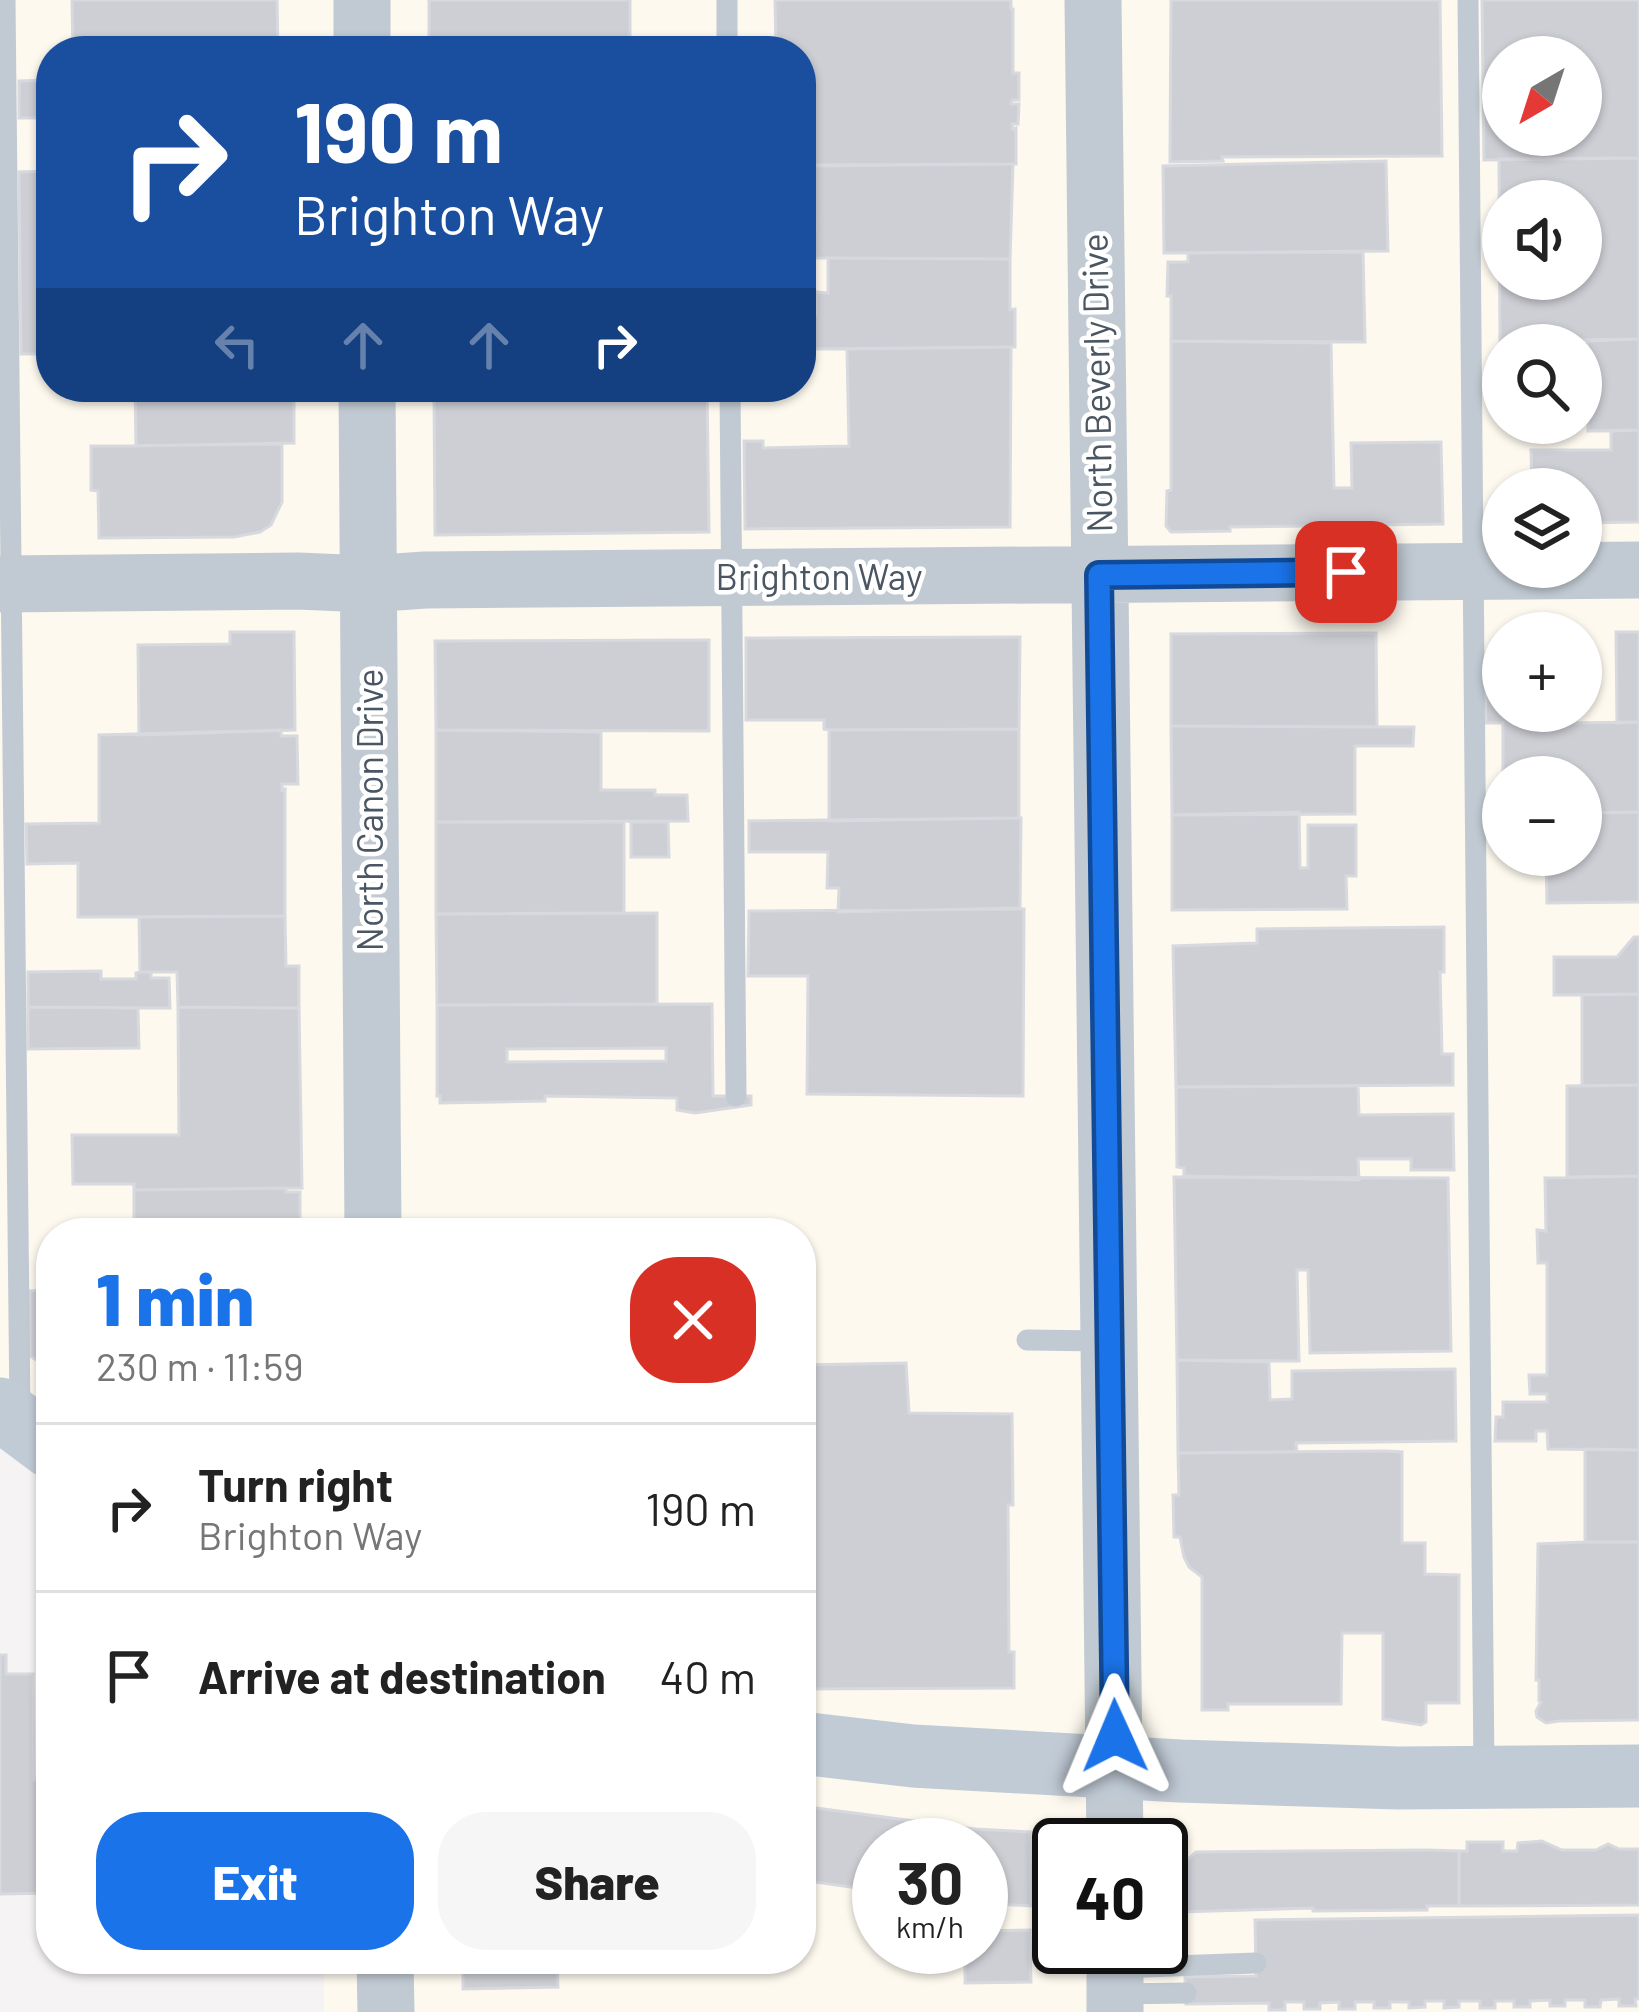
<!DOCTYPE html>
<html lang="en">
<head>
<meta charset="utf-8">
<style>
  :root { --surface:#fff; --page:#f6f6f6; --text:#222; --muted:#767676; --line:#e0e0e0; --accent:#1a73e8 }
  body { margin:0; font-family:Barlow,sans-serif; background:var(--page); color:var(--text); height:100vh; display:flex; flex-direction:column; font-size:45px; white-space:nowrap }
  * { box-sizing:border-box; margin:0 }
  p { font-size:39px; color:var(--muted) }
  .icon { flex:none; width:66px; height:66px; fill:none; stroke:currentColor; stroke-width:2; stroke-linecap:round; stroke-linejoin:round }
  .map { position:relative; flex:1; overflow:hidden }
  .details { position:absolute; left:36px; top:1218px; width:780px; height:756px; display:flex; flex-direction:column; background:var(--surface); border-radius:48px; box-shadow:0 3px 9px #0004 }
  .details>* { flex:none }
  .banner { position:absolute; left:36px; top:36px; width:780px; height:366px; border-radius:48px; box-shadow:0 3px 9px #0004; background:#1a4fa0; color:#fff; overflow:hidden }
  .needle { width:78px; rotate:219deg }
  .buttons { position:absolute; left:1482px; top:36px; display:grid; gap:24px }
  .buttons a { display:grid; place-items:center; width:120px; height:120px; border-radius:50%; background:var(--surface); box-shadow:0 3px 9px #0004; font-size:60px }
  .speed { position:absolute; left:852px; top:1818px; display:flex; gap:24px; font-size:60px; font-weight:700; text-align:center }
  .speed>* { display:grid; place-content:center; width:156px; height:156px; border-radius:50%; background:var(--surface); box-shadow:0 3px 9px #0004; line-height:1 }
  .speed small { font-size:30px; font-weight:400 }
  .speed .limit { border:6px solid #111; border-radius:18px; background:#fff; color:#111 }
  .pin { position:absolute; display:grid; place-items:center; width:102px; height:102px; color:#fff; margin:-51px; border-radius:24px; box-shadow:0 6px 18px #0006 }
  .me { position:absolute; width:132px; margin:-66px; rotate:359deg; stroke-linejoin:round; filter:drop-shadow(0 0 9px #0008) }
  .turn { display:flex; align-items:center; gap:42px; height:252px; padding:0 60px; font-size:54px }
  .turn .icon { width:156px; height:156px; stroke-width:2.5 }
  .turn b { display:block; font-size:84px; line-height:102px }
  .lanes { display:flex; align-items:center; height:114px; padding:0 60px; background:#0003; justify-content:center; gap:60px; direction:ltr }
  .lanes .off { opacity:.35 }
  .round { display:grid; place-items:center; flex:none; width:126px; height:126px; border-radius:48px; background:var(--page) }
  .summary { display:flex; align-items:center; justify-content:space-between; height:204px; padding:0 60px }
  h1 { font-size:72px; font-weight:800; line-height:90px; color:var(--accent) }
  .primary-button { display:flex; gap:24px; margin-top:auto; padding:24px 60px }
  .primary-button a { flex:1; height:138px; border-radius:48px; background:var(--accent); color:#fff; font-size:48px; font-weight:800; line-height:138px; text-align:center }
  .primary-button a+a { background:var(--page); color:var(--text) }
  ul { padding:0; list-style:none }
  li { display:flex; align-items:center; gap:36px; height:168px; padding:0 60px; border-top:3px solid var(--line) }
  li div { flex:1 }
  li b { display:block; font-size:45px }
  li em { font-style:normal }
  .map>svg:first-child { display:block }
  .commercial { fill:#fdf9ef; fill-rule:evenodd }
  .building { fill:#cdcfd5; stroke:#d7d9de; stroke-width:3; fill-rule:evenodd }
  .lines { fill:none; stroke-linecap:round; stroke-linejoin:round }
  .service { stroke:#c1cad2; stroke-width:21 }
  .tertiary { stroke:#c1cad2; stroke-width:57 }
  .secondary { stroke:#c1cbd6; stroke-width:63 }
  .route-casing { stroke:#114b97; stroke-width:30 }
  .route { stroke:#1a73e8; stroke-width:21 }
  .labels { text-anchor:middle; stroke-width:9; stroke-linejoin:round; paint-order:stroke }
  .street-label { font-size:36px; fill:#4a5661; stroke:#fff }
</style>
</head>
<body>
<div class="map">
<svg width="1639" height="2012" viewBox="0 0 1639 2012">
  <rect width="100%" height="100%" fill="#f5f3f3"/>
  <path class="commercial" d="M 0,0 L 1639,0 L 1639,2012 L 324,2012 L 324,1959 L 801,1959 L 801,1233 L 51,1233 L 51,1474 L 0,1438 ZM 51,51 L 801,51 L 801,387 L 51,387 ZM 1503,57 L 1581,57 L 1581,135 L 1503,135 ZM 1503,201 L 1581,201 L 1581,279 L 1503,279 ZM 1503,345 L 1581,345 L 1581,423 L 1503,423 ZM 1503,489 L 1581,489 L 1581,567 L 1503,567 ZM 1503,633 L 1581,633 L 1581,711 L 1503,711 ZM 1503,777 L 1581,777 L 1581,855 L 1503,855 ZM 879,1845 L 981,1845 L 981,1947 L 879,1947 ZM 1059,1845 L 1161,1845 L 1161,1947 L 1059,1947 Z"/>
  <path class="building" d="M 72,0 L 277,0 L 278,51 L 73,51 Z
    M 429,0 L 630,0 L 630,51 L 429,51 Z
    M 775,0 L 1011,0 L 1011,9 L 1013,9 L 1013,73 L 1019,73 L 1019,100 L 1012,100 L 1011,104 L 1019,104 L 1018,124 L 1012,124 L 1013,129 L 1016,128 L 1016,164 L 801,166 L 801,51 L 776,51 Z
    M 1171,0 L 1440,0 L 1442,156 L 1222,157 L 1223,161 L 1170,162 Z
    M 1482,0 L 1639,0 L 1639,158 L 1484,160 ZM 1503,57 L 1581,57 L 1581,135 L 1503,135 Z
    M 51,80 L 51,118 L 19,118 L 19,81 Z
    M 1639,158 L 1639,339 L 1500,341 L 1499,159 ZM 1503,201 L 1581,201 L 1581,279 L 1503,279 Z
    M 1386,161 L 1388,251 L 1164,253 L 1163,166 Z
    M 1013,164 L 1010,259 L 815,258 L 815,254 L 801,254 L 801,230 L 815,230 L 814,165 Z
    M 51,171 L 51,354 L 21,354 L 19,172 Z
    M 1363,252 L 1365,342 L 1171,341 L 1171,296 L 1167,296 L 1168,262 L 1188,262 L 1188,253 Z
    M 828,258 L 1010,259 L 1010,310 L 1015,309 L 1015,347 L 809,349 L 809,314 L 816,315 L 816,292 L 828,293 Z
    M 1639,339 L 1639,430 L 1588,431 L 1587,341 Z
    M 1171,341 L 1331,343 L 1334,488 L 1352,488 L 1351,443 L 1441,442 L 1443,524 L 1230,527 L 1230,531 L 1171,532 L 1166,526 L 1167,491 L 1171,490 Z
    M 1011,347 L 1010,527 L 745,529 L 744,441 L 763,441 L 763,448 L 849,446 L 847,349 Z
    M 135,387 L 294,387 L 294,443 L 136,446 Z
    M 434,387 L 707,387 L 709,532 L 435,535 Z
    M 1639,430 L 1639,522 L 1581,523 L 1581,489 L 1532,489 L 1531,450 L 1611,450 L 1611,431 Z
    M 282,444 L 282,502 L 271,525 L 260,532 L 234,537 L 99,538 L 98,491 L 91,490 L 91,446 Z
    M 230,632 L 294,632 L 295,730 L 139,735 L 138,645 L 230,644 Z
    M 1616,632 L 1639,632 L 1639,722 L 1617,723 Z
    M 1376,633 L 1377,727 L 1171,726 L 1171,634 Z
    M 1020,637 L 1019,729 L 829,730 L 824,729 L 824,720 L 746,720 L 746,638 Z
    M 709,640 L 709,731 L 436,730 L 435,641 Z
    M 1485,686 L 1503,686 L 1503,711 L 1513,711 L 1513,724 L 1639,722 L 1639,812 L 1581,813 L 1581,777 L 1503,777 L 1503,723 L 1486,723 Z
    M 1171,726 L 1414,727 L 1413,746 L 1355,746 L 1355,814 L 1172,815 Z
    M 1019,729 L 1019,818 L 829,821 L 829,730 Z
    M 281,730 L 281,736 L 297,736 L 298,784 L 282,784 L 282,790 L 285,789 L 285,916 L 78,917 L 78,863 L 27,864 L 26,824 L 99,823 L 99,735 Z
    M 436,730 L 601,732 L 601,790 L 655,790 L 655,795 L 687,795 L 688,821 L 436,822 Z
    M 1299,812 L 1300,868 L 1308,868 L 1308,825 L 1356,825 L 1356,876 L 1346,876 L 1347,909 L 1172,910 L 1172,815 Z
    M 1639,812 L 1639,902 L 1547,903 L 1546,855 L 1581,855 L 1581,813 Z
    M 1021,818 L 1020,908 L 838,912 L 839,888 L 827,888 L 828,852 L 749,852 L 749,821 Z
    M 436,822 L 624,822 L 624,913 L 436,914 Z
    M 631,822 L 668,822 L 669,857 L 631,857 Z
    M 1024,909 L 1023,1096 L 807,1094 L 808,976 L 748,976 L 749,911 Z
    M 657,913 L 657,1004 L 437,1005 L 436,914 Z
    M 285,916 L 286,966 L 299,966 L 299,1008 L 178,1007 L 177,972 L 140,972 L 139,917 Z
    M 1444,927 L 1444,972 L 1440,972 L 1442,1054 L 1453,1054 L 1453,1085 L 1176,1087 L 1173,946 L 1257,943 L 1257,929 Z
    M 1634,937 L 1639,937 L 1639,994 L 1554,995 L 1554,957 L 1617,957 Z
    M 101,971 L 101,979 L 136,979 L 136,973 L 140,972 L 151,972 L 151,978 L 169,978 L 170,1008 L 28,1007 L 28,972 Z
    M 1639,994 L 1639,1085 L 1582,1086 L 1582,995 Z
    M 712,1004 L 713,1096 L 751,1096 L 751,1105 L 695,1113 L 677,1110 L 677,1098 L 545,1096 L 545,1101 L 440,1103 L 440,1096 L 437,1096 L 437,1005 ZM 666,1048 L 666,1061 L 507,1062 L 507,1049 Z
    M 28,1007 L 138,1008 L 139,1048 L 28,1049 Z
    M 178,1007 L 299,1008 L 302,1188 L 134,1190 L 134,1184 L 73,1184 L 72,1135 L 179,1135 Z
    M 1639,1085 L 1639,1176 L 1567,1177 L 1567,1086 Z
    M 1358,1086 L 1359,1115 L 1453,1114 L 1454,1170 L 1411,1170 L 1411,1159 L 1358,1159 L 1359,1180 L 1184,1176 L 1184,1168 L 1177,1167 L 1176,1087 Z
    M 1639,1176 L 1639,1450 L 1548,1449 L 1547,1431 L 1536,1431 L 1536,1441 L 1495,1441 L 1496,1417 L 1503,1417 L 1503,1402 L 1547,1402 L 1547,1394 L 1530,1394 L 1529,1375 L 1547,1375 L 1547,1263 L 1538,1263 L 1537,1230 L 1546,1231 L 1545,1178 Z
    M 1174,1177 L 1448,1178 L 1451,1351 L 1310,1353 L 1308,1270 L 1297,1270 L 1299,1361 L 1177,1360 Z
    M 286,1188 L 286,1192 L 300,1192 L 300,1220 L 292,1220 L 292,1233 L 134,1233 L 134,1190 Z
    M 51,1290 L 51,1369 L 30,1356 L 30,1291 Z
    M 1177,1360 L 1269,1362 L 1270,1400 L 1292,1399 L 1292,1371 L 1455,1369 L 1456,1441 L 1296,1443 L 1297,1452 L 1178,1453 Z
    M 906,1363 L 909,1413 L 1012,1414 L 1013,1505 L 1008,1505 L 1009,1652 L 1014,1652 L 1014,1688 L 801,1689 L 801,1365 Z
    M 1585,1449 L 1639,1450 L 1639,1542 L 1585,1542 Z
    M 1385,1451 L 1402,1452 L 1402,1543 L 1425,1543 L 1425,1574 L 1459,1575 L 1459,1703 L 1426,1703 L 1426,1722 L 1421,1725 L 1383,1719 L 1383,1633 L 1342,1633 L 1341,1704 L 1228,1704 L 1228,1710 L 1202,1710 L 1202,1577 L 1189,1567 L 1184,1557 L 1180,1537 L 1174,1537 L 1173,1495 L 1179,1495 L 1178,1453 Z
    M 1585,1542 L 1639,1542 L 1639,1720 L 1559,1721 L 1546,1723 L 1537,1717 L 1536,1711 L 1541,1702 L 1539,1701 L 1539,1680 L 1536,1680 L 1538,1544 Z
    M 0,1655 L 6,1655 L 6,1674 L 33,1674 L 34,1780 L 49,1779 L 51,1775 L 51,1893 L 0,1894 Z
    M 801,1806 L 975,1829 L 1030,1832 L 1031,1906 L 981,1903 L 981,1845 L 879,1845 L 879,1891 L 801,1880 Z
    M 1542,1841 L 1562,1850 L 1596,1850 L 1608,1844 L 1619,1849 L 1639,1849 L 1639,1905 L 1459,1906 L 1459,1851 L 1467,1851 L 1467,1842 L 1503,1842 L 1503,1851 L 1517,1851 L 1518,1843 Z
    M 1427,1850 L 1459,1851 L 1459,1906 L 1427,1906 L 1427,1910 L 1313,1911 L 1313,1908 L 1180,1912 L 1180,1867 L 1196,1852 Z
    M 1639,1915 L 1639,1999 L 1635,1999 L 1636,2006 L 1619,2006 L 1619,1999 L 1601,2000 L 1600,2007 L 1585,2007 L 1585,2000 L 1565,2000 L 1565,2006 L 1550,2006 L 1550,2000 L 1530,2001 L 1530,2007 L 1514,2007 L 1514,2001 L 1495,2001 L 1495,2008 L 1480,2008 L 1480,2001 L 1459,2001 L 1459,2007 L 1444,2008 L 1444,2001 L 1425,2001 L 1425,2007 L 1409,2008 L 1409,2002 L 1390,2002 L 1390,2008 L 1374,2008 L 1374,2002 L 1355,2002 L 1355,2009 L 1339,2009 L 1339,2002 L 1320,2003 L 1320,2009 L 1304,2009 L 1304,2002 L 1285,2002 L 1285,2010 L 1269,2010 L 1269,2003 L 1186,2004 L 1185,1977 L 1256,1976 L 1255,1920 Z
    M 1030,1930 L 1031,1982 L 965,1983 L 965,1947 L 981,1947 L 981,1931 Z
    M 463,1959 L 557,1959 L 558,1987 L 463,1989 Z"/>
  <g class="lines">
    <path class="service" d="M 5,0 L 20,1413
      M 727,0 L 727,51
      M 1468,0 L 1484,1772
      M 730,387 L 736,1096
      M 1027,1340 L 1104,1341
      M 1118,1968 L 1256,1963
      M 1115,1994 L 1186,1993"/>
    <path class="tertiary" d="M 362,0 L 362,51
      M 1093,0 L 1115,1845
      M 367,387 L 373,1233
      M 0,584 L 298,581 L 368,584 L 425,580 L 1639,570
      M 385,1959 L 386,2012
      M 1115,2012 L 1115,1947"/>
    <path class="secondary" d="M 0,1409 L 51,1447
      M 801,1743 L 913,1756 L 1180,1771 L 1398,1778 L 1639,1776"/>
  </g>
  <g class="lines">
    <g class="route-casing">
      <path id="route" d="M 1115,1736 L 1099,575 L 1346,572"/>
    </g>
    <use href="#route" class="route"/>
  </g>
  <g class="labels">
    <g class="street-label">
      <text transform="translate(1097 383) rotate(-91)" y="13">North Beverly Drive</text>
      <text x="819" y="590">Brighton Way</text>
      <text transform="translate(370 810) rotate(-90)" y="13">North Canon Drive</text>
    </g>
  </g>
</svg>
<div class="buttons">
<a><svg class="needle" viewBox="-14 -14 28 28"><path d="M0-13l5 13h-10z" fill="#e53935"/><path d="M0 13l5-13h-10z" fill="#767676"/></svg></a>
<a><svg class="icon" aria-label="sound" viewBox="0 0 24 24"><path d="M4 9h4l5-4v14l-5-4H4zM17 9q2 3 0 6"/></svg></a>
<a><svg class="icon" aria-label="search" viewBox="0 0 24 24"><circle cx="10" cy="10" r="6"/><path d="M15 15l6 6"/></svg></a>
<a><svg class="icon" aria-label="layers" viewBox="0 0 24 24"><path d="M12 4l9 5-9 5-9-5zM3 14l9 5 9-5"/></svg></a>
<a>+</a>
<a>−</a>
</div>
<div class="speed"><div>30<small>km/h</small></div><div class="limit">40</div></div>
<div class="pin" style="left:1346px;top:572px;background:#d93025"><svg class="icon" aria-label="arrive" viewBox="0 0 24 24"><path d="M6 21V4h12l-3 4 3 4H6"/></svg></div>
<svg class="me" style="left:1115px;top:1736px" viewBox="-20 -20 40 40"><path d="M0-17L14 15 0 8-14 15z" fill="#1a73e8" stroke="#fff" stroke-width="4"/></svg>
<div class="banner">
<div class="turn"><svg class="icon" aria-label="right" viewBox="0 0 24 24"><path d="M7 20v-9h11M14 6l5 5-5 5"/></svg><div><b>190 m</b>Brighton Way</div></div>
<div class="lanes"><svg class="icon off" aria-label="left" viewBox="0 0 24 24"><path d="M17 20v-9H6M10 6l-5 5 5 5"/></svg><svg class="icon off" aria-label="ahead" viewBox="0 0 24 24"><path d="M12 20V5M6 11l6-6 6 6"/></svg><svg class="icon off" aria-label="ahead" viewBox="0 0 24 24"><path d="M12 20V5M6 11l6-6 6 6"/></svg><svg class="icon" aria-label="right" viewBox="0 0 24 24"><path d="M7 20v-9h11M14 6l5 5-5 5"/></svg></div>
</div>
<section class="details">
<div class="summary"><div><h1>1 min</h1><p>230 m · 11:59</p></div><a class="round" style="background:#d93025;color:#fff"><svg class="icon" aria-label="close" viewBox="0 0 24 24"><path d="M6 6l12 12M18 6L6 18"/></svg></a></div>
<ul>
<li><svg class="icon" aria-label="right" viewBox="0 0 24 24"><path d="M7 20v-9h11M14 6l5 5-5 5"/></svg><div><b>Turn right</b><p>Brighton Way</p></div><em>190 m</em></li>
<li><svg class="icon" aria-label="arrive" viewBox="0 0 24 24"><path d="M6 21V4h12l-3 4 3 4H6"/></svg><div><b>Arrive at destination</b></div><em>40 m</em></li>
</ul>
<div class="primary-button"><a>Exit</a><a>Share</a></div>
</section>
</div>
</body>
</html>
